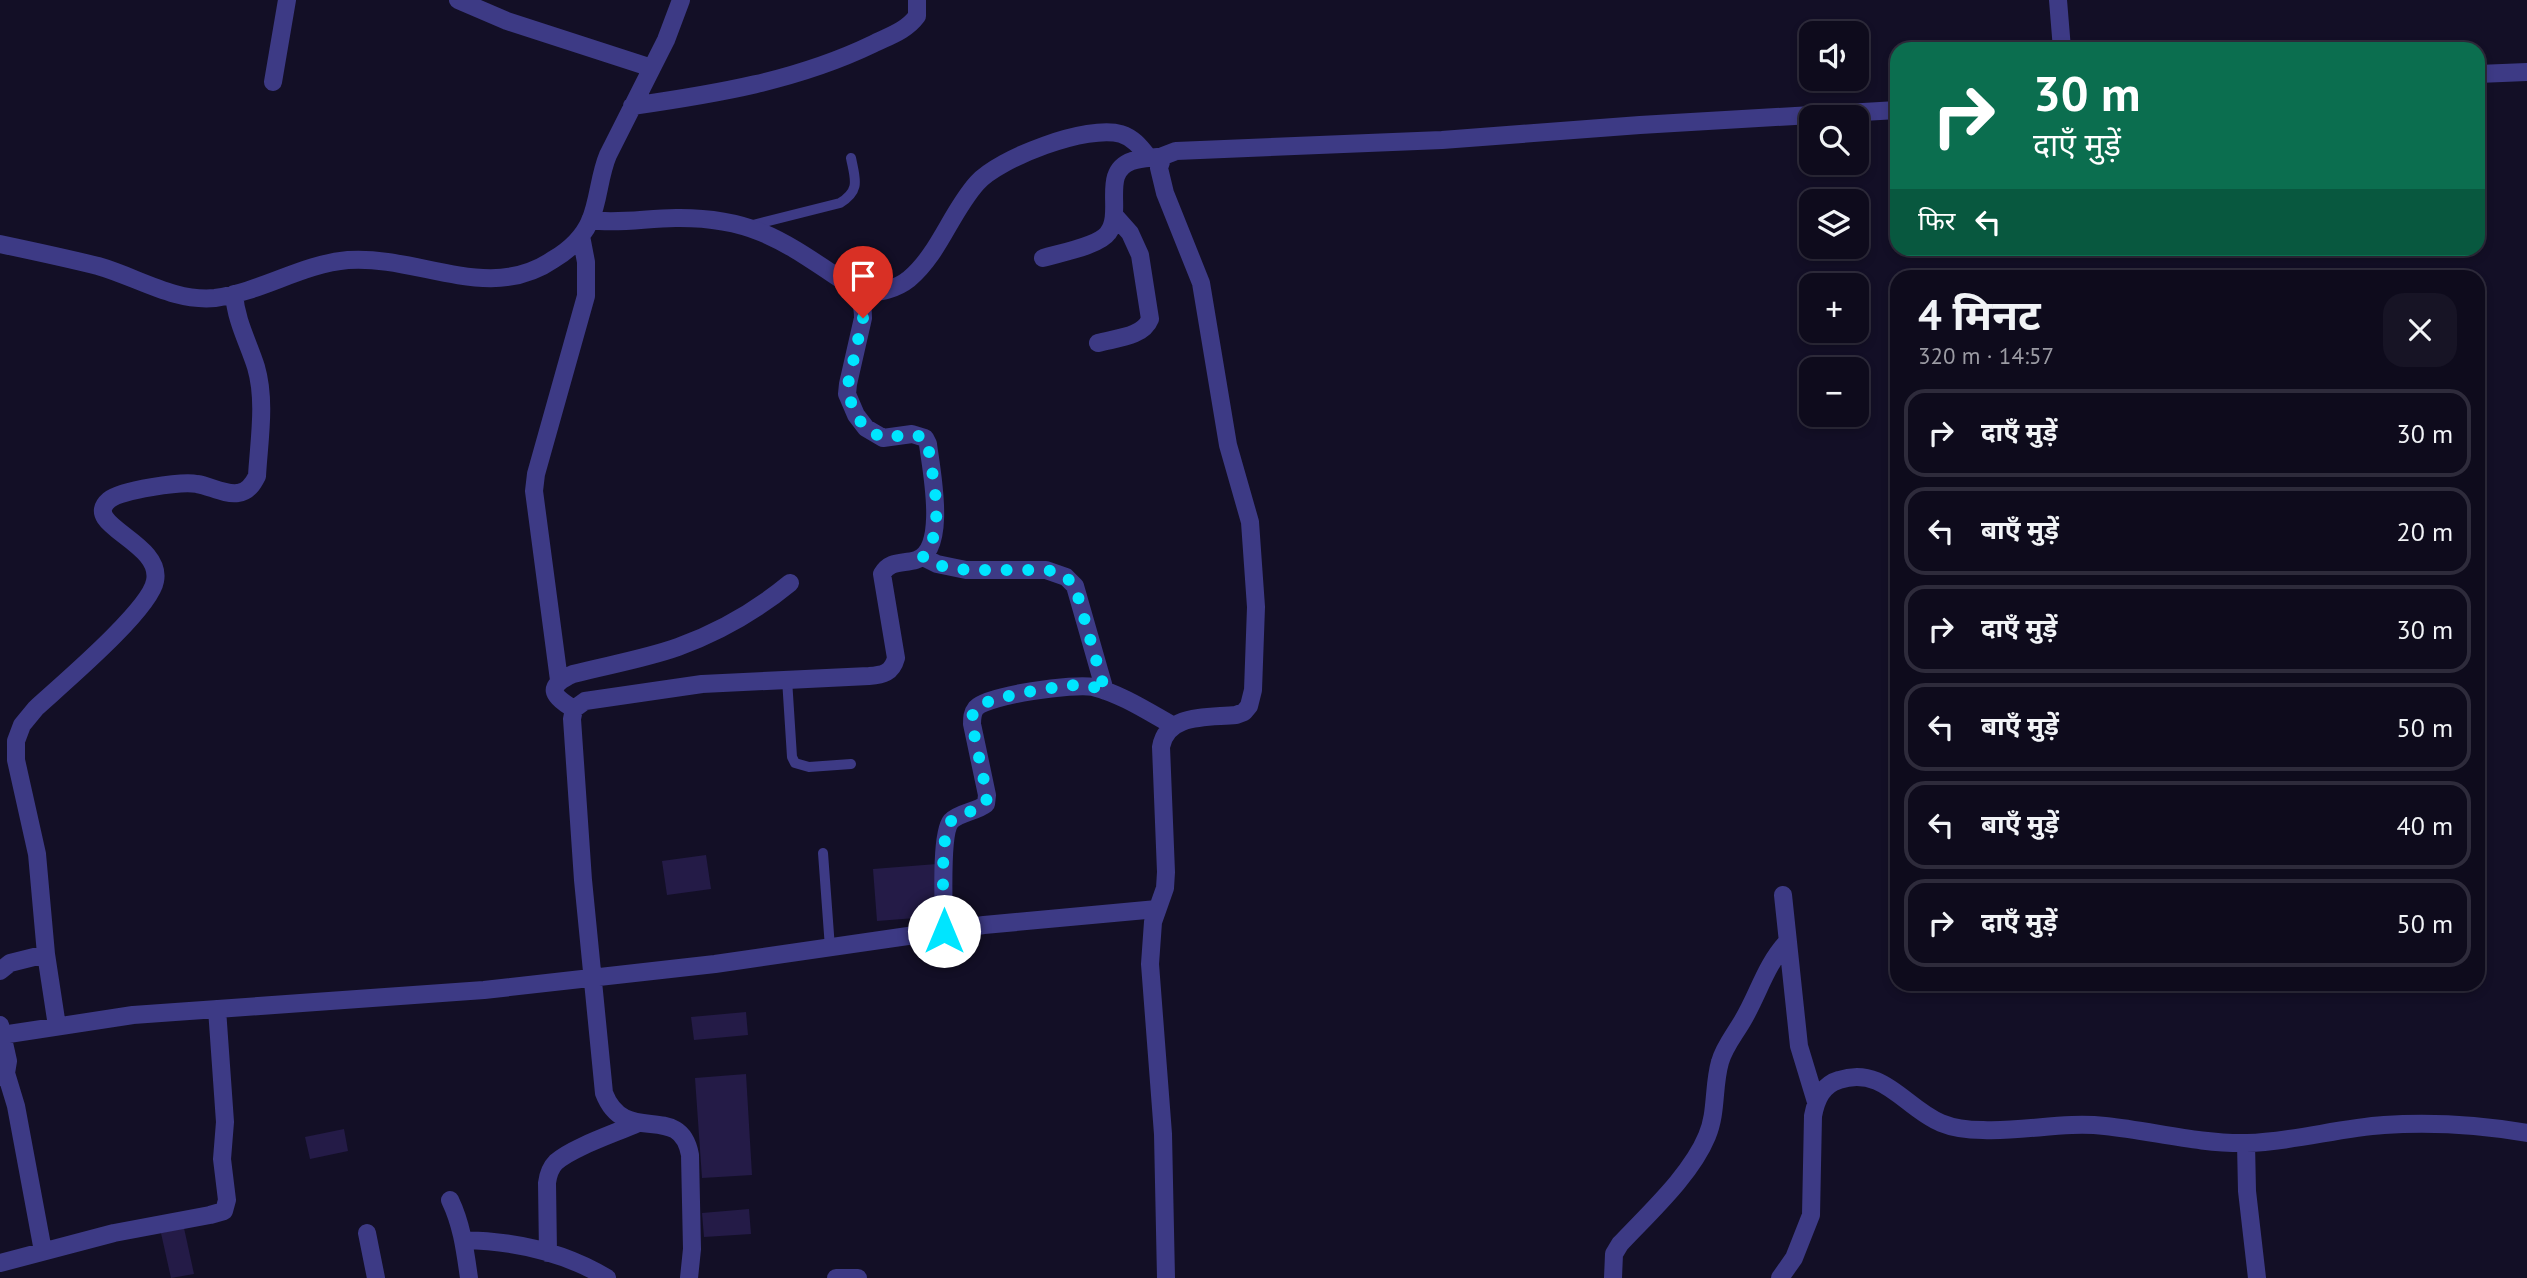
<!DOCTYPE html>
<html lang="hi">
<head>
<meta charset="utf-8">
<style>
  :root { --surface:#0e0b1c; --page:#171425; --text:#f1f3f6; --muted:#9b9ba3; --line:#2e2b3b }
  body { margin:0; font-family:"PT Sans","Noto Sans Devanagari",sans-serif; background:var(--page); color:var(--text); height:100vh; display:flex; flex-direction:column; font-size:26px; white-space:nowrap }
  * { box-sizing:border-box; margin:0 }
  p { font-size:23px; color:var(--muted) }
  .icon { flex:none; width:38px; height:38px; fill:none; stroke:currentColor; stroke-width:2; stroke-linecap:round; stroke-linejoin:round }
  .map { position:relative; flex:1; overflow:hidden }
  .details { position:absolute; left:1890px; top:270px; width:595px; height:721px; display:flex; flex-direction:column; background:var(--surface); border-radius:21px; box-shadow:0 4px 10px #0003,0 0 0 2px var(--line) }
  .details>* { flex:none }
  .guide { position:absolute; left:1890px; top:42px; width:595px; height:214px; border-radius:21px; box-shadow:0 4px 10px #0003,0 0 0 2px var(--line); background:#0b6e4f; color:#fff; overflow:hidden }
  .tools { position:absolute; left:1799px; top:21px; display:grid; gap:14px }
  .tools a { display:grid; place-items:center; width:70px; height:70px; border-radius:14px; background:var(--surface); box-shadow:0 4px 10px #0003,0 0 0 2px var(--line); font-size:35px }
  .pin { position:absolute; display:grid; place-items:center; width:60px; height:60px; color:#fff; margin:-72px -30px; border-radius:50% 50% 50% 0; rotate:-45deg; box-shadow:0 0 7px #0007 }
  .pin .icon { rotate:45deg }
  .me { position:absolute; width:77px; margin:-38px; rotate:0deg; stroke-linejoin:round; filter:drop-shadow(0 0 5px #0008) }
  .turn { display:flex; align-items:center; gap:24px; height:147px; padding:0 28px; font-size:32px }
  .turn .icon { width:91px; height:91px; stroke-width:2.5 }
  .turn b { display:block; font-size:49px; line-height:60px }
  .then { display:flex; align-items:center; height:66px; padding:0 28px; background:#0003; gap:14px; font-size:26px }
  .round { display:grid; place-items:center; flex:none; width:74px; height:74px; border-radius:21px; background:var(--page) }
  .headline { display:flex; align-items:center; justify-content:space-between; height:119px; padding:0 28px }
  h1 { font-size:42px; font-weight:700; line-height:52px }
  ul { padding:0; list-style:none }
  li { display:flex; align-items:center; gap:21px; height:88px; margin:0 14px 10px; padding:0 14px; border:4px solid var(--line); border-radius:21px }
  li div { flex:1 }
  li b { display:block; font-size:26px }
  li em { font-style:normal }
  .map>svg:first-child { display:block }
  .building { fill:#241b47 }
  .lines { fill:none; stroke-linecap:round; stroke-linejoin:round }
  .service { stroke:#3d3a85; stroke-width:10 }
  .minor { stroke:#3d3a85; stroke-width:18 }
  .route { stroke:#00e5ff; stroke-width:12; stroke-dasharray:0 21.6 }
</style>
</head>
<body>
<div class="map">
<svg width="2527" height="1278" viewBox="0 0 2527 1278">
  <rect width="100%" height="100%" fill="#130f26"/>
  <path class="building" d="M 706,855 L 711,889 L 667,895 L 662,861 Z
    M 937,864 L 941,916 L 877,921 L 873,869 Z
    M 746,1012 L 748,1035 L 694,1040 L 691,1017 Z
    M 746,1074 L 752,1175 L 702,1178 L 695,1078 Z
    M 344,1129 L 348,1151 L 310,1159 L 305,1137 Z
    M 749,1209 L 751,1234 L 704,1237 L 702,1213 Z
    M 184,1228 L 194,1274 L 171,1278 L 161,1233 Z"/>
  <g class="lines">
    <path class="service" d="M 749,226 L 840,203 C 861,190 855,179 851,158
      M 787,679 L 792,757 L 795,763 L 809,767 L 851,764
      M 823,853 L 830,948"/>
    <path class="minor" d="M 458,0 L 507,21 L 652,68
      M 2058,0 L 2062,49
      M 2478,74 L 2527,72
      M 273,82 L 287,0
      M 632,106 C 715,94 796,81 873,44 C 889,36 906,31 917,16 L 917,0
      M 590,220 C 619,224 647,218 676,218 C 756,217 787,244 851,286 C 860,297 863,304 863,318 L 848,384 L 847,394 L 856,415 L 866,428 L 883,438 L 912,434 L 925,438 L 928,444 C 931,469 948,550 916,560 C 903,564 890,560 882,574 L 896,658 C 892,673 883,675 869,676 L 702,684 L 585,701 L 574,709 L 572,719 L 583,880 L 604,1093 C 625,1148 680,1100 690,1155 L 692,1249 L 689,1278
      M 0,244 C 33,251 66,258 98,266 C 137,277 174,302 215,298 C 261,292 302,264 348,260 C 419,255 489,304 554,259 C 569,250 583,237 590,221 C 599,200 599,176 608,155 L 666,40 L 681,0
      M 1043,258 C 1059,253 1099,246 1108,233 C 1124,212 1100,172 1132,161 C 1140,158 1150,158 1158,157
      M 859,295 C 877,292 894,291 909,279 C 939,254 951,212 977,183 C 999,158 1088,124 1121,134 C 1134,138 1141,148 1149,158
      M 1098,343 C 1116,338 1143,337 1150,319 L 1140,255 L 1130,233 L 1114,215
      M 923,557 L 937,564 L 966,570 L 1046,570 L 1066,577 L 1075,586 L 1105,691
      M 559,680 L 534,491 L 536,474 L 586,296 L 586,262 L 581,236
      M 574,709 C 551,696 546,686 573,674 C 608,665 644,659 678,647 C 719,632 756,611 790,583
      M 1783,895 L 1799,1046 L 1816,1102
      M 944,931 C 944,910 940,834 951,821 C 960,812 976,812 986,804 L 987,795 L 972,724 C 972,718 972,713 976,708 C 988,695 1075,683 1093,687 C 1121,694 1147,711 1172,725
      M 0,971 L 10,963 L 46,954
      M 57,1026 L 46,954 L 37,854 L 16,760 L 16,741 L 22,725 L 36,708 C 61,685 150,610 155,581 C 163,542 80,525 109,500 C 121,490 182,481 197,484 C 210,486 225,495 238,493 C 248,492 253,484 257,476 C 259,441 266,401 256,367 C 248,342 236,321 234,294
      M 2,1035 L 133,1015 L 484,990 L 715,964 L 984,925 L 1157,909
      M 6,1073 L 16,1106 L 43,1251
      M 0,1077 L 6,1073 L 8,1061 L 0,1025
      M 2246,1143 L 2247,1191 L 2257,1278
      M 450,1200 C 462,1225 465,1250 469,1278
      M 367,1233 L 376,1278
      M 464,1240 C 513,1241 564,1252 607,1278
      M 548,1253 L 547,1183 C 548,1175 550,1168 556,1162 C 573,1147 616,1133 638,1123
      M 0,1263 L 114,1233 L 210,1215 L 224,1211 L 227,1200 L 222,1159 L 225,1122 L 217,1009
      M 836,1278 L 858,1278
      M 1166,1278 L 1163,1134 L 1150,964 L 1153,922 L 1165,888 L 1166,872 L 1161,747 C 1167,713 1208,718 1236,715 L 1244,712 L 1249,706 L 1253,690 L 1256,607 L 1250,522 L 1228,445 L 1201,283 L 1165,193 L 1159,168 L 1163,156 L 1176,151 L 1442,140 L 1640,125 L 1897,110
      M 1613,1278 L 1614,1254 L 1620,1244 C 1649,1213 1691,1175 1707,1136 C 1717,1113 1713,1086 1720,1062 C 1724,1047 1735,1034 1743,1020 C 1759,993 1765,966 1787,942
      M 1780,1278 L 1794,1258 L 1811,1215 L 1813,1116 C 1816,1100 1822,1085 1839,1080 C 1883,1065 1905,1108 1941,1123 C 1953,1128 1971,1130 1983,1130 C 2024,1132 2065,1121 2105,1126 C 2153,1131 2199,1144 2247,1143 C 2293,1142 2338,1128 2384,1125 C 2431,1122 2481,1125 2527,1133"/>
  </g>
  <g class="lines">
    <path class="route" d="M 863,318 L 848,384 L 848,394 L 856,415 L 866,429 L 883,438 L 912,434 L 925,438 L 928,444 C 932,478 947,529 923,557 L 937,565 L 966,570 L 1046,570 L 1058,572 L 1066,577 L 1075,586 L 1105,691 C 1098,688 1091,686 1083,685 C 1067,684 986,697 976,708 C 972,713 972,718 972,724 L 987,795 L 986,804 C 976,812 960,812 951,821 C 939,834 944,910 944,931"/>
  </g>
</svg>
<div class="tools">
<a><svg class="icon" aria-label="sound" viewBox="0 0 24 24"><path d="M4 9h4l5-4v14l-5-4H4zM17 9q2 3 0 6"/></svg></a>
<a><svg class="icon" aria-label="search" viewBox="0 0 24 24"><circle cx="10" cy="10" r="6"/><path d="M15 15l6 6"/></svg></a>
<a><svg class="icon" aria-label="layers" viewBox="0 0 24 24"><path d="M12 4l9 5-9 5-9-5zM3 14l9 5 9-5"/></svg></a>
<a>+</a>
<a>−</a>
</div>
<div class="pin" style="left:863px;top:318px;background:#d93025"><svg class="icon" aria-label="arrive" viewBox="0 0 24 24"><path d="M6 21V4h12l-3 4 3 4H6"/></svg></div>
<svg class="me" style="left:944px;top:931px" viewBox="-20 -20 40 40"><circle r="19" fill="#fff"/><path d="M0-13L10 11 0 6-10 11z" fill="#00e5ff"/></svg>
<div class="guide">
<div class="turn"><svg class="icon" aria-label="right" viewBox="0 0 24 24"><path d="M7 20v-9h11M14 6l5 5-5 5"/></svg><div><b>30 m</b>दाएँ मुड़ें</div></div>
<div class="then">फिर<svg class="icon" aria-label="left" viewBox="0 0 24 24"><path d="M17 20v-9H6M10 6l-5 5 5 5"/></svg></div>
</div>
<section class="details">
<div class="headline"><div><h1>4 मिनट</h1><p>320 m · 14:57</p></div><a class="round"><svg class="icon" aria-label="close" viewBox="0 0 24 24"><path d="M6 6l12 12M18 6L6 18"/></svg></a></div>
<ul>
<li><svg class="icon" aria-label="right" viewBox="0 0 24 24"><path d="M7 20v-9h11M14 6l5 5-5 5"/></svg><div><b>दाएँ मुड़ें</b></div><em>30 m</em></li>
<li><svg class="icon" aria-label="left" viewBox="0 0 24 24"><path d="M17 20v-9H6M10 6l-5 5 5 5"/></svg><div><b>बाएँ मुड़ें</b></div><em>20 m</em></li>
<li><svg class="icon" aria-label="right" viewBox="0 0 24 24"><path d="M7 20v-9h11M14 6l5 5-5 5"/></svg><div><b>दाएँ मुड़ें</b></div><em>30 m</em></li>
<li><svg class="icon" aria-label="left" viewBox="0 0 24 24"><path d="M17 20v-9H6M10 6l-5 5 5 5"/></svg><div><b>बाएँ मुड़ें</b></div><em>50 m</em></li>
<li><svg class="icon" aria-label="left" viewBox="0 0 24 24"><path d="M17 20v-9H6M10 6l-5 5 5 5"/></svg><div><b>बाएँ मुड़ें</b></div><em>40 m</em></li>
<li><svg class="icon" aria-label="right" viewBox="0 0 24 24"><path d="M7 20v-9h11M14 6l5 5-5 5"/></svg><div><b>दाएँ मुड़ें</b></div><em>50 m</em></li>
</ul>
</section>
</div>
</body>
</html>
